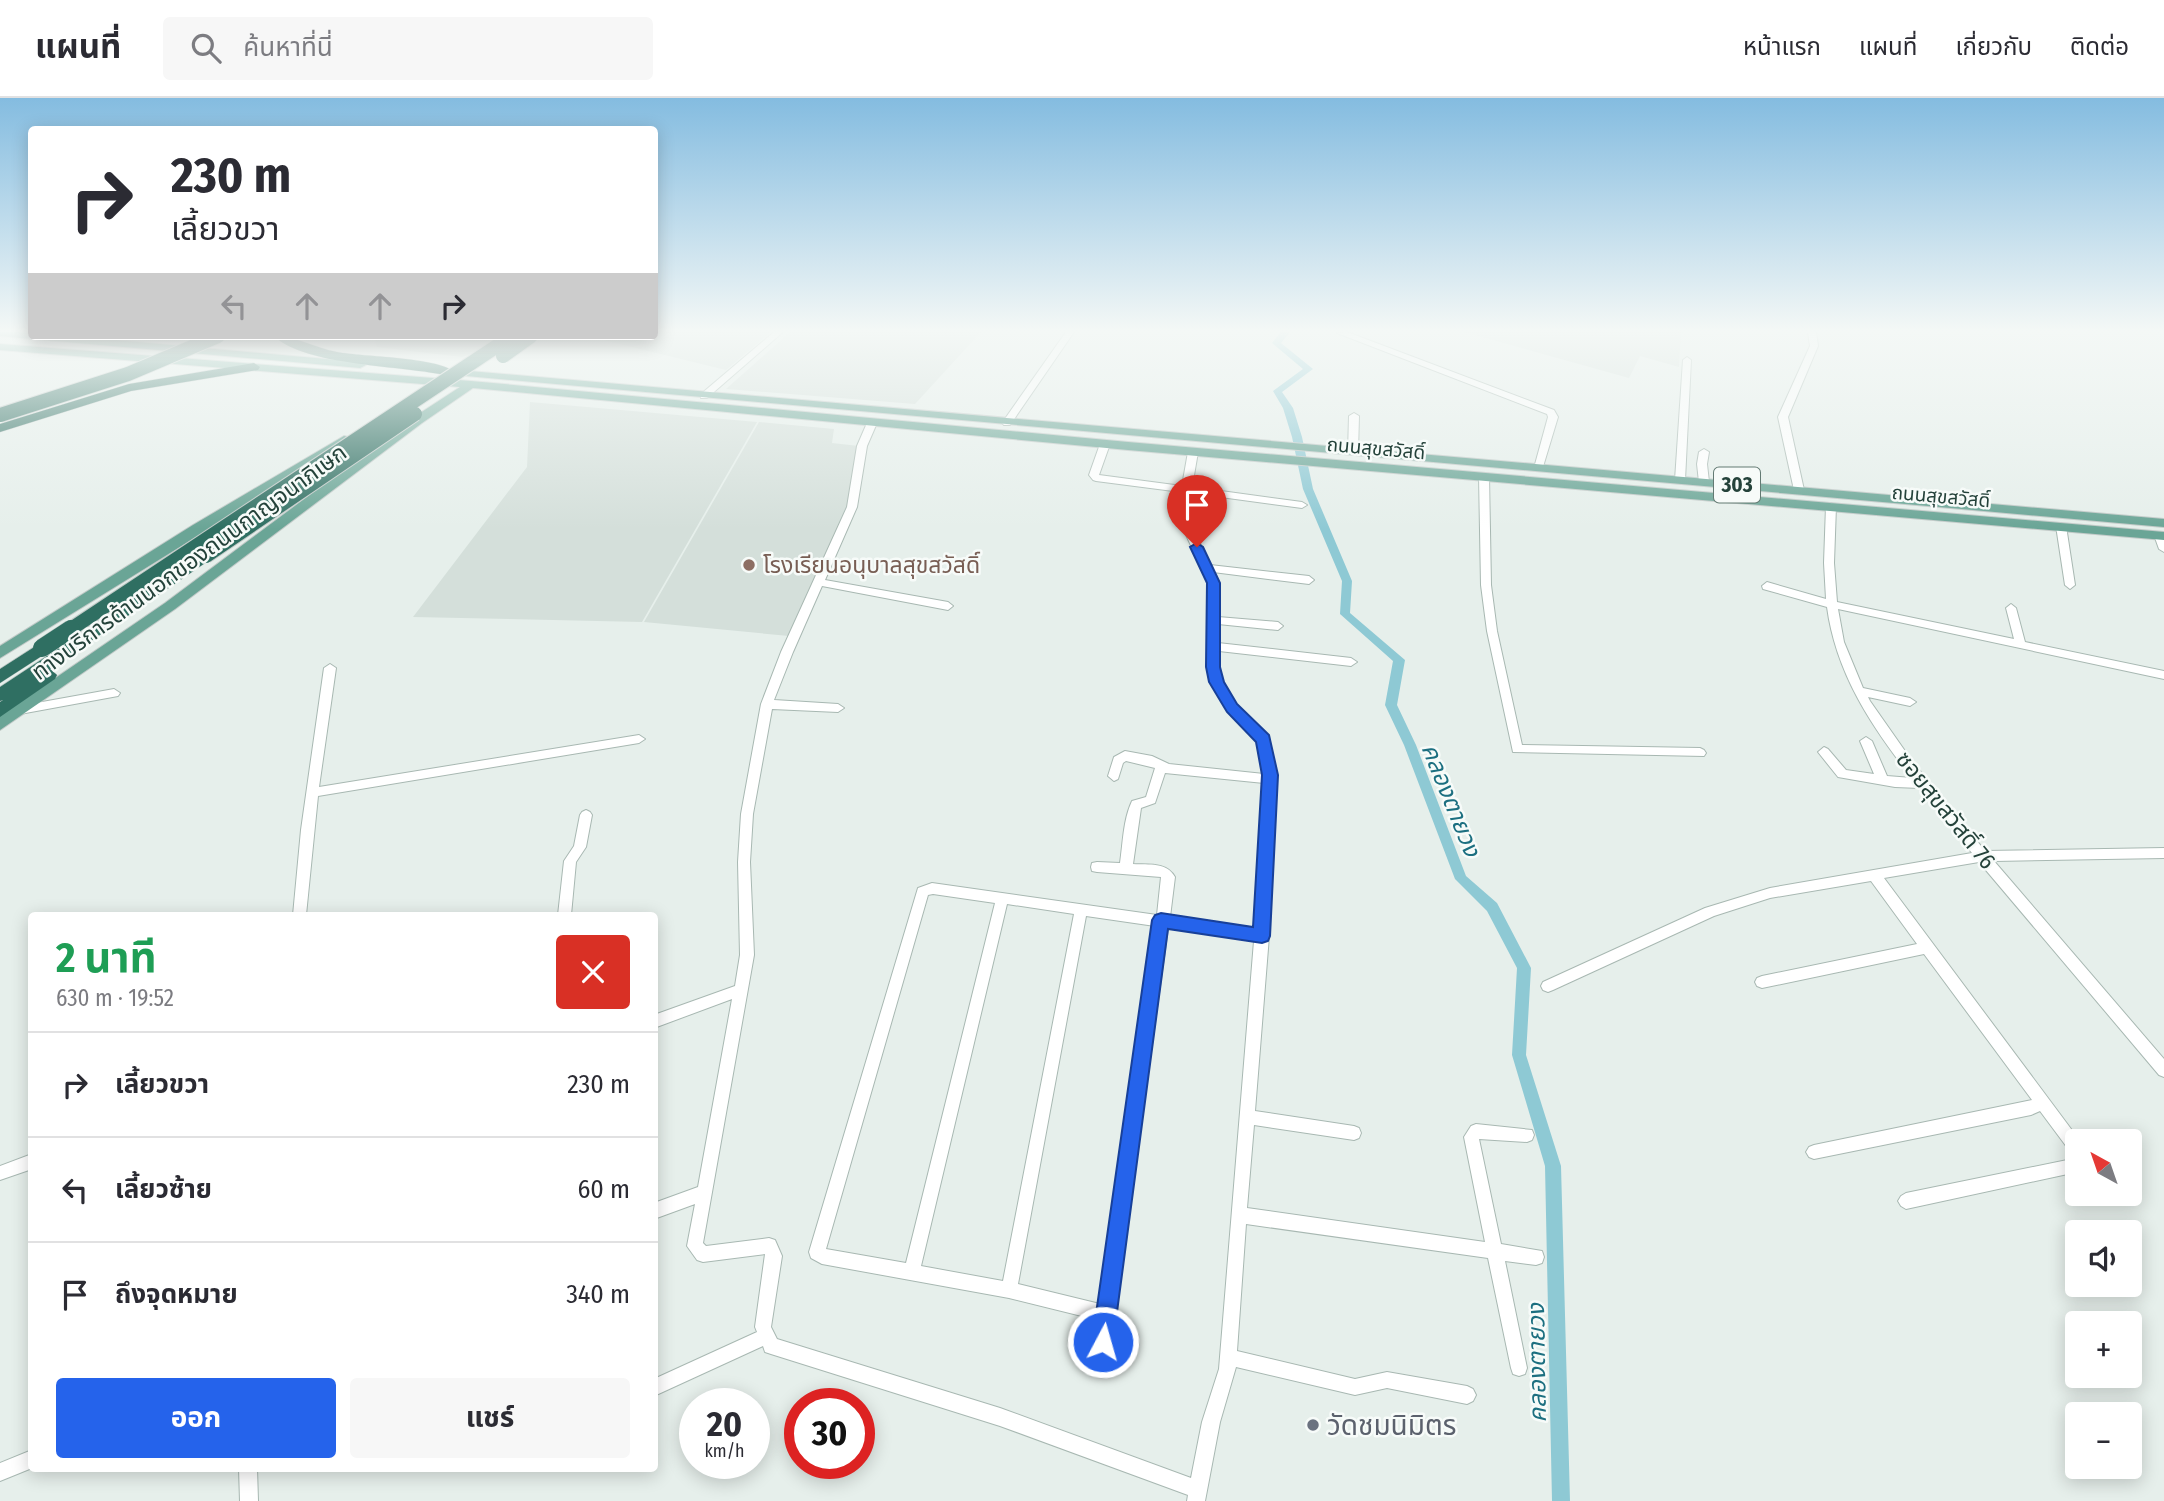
<!DOCTYPE html>
<html lang="th">
<head>
<meta charset="utf-8">
<style>
  :root { --surface:#fff; --page:#f7f7f7; --text:#2b2b33; --muted:#7c7c81; --line:#e1e1e2; --accent:#2563eb }
  body { margin:0; font-family:"Fira Sans Condensed","Noto Sans Thai",sans-serif; background:var(--page); color:var(--text); height:100vh; display:flex; flex-direction:column; font-size:26px; white-space:nowrap }
  * { box-sizing:border-box; margin:0 }
  p { font-size:23px; color:var(--muted) }
  .icon { flex:none; width:38px; height:38px; fill:none; stroke:currentColor; stroke-width:2; stroke-linecap:round; stroke-linejoin:round }
  .map { position:relative; flex:1; overflow:hidden }
  .drawer { position:absolute; left:28px; top:814px; width:630px; height:560px; display:flex; flex-direction:column; background:var(--surface); border-radius:7px; box-shadow:0 4px 18px #0003 }
  .drawer>* { flex:none }
  .guide { position:absolute; left:28px; top:28px; width:630px; height:214px; border-radius:7px; box-shadow:0 4px 18px #0003; background:#fff; color:var(--text); overflow:hidden }
  .needle { width:46px; rotate:320deg }
  .controls { position:absolute; left:2065px; top:1031px; display:grid; gap:14px }
  .controls a { display:grid; place-items:center; width:77px; height:77px; border-radius:7px; background:var(--surface); box-shadow:0 4px 18px #0003; font-size:35px }
  .speed { position:absolute; left:679px; top:1290px; display:flex; gap:14px; font-size:35px; font-weight:700; text-align:center }
  .speed>* { display:grid; place-content:center; width:91px; height:91px; border-radius:50%; background:var(--surface); box-shadow:0 4px 18px #0003; line-height:1 }
  .speed small { font-size:18px; font-weight:400 }
  .speed .limit { border:10px solid #d22; background:#fff; color:#111 }
  .pin { position:absolute; display:grid; place-items:center; width:60px; height:60px; color:#fff; margin:-72px -30px; border-radius:50% 50% 50% 0; rotate:-45deg; box-shadow:0 0 7px #0007 }
  .pin .icon { rotate:45deg }
  .me { position:absolute; width:77px; margin:-38px; rotate:6deg; stroke-linejoin:round; filter:drop-shadow(0 0 5px #0008) }
  .turn { display:flex; align-items:center; gap:24px; height:147px; padding:0 28px; font-size:32px }
  .turn .icon { width:91px; height:91px; stroke-width:2.5 }
  .turn b { display:block; font-size:49px; line-height:60px }
  .lanes { display:flex; align-items:center; height:66px; padding:0 28px; background:#0003; justify-content:center; gap:35px; direction:ltr }
  .lanes .off { opacity:.35 }
  .round { display:grid; place-items:center; flex:none; width:74px; height:74px; border-radius:7px; background:var(--page) }
  .overview { display:flex; align-items:center; justify-content:space-between; height:119px; padding:0 28px }
  h1 { font-size:42px; font-weight:700; line-height:52px; color:#1e9e55 }
  .cta { display:flex; gap:14px; margin-top:auto; padding:14px 28px }
  .cta a { flex:1; height:80px; border-radius:7px; background:var(--accent); color:#fff; font-size:28px; font-weight:700; line-height:80px; text-align:center }
  .cta a+a { background:var(--page); color:var(--text) }
  ul { padding:0; list-style:none }
  li { display:flex; align-items:center; gap:21px; height:105px; padding:0 28px; border-top:2px solid var(--line) }
  li div { flex:1 }
  li b { display:block; font-size:26px }
  li em { font-style:normal }
  header { display:flex; align-items:center; gap:42px; box-sizing:border-box; height:98px; padding:0 35px; background:var(--surface); border-bottom:2px solid var(--line) }
  header strong { font-size:33px }
  nav { display:flex; gap:38px; margin-inline-start:auto; font-size:24px }
  .search { width:490px; height:63px; background:var(--page); display:flex; align-items:center; gap:18px; box-sizing:border-box; padding:0 24px; border-radius:7px; color:var(--muted); font-size:26px }
  .map>svg:first-child { display:block }
  .built { fill:#d4dfda }
  .lines { fill:none; stroke-linecap:round; stroke-linejoin:round }
  .canal { fill:#8ec9d4; fill-rule:evenodd }
  .minor-casing { stroke:#a8b8b2; stroke-width:2 }
  .major-casing { stroke:#c2cac8; stroke-width:2 }
  .highway-casing { stroke:#c2cac8; stroke-width:1 }
  .minor { fill:#fff; fill-rule:evenodd }
  .major { fill:#6aa596; fill-rule:evenodd }
  .highway { fill:#2f6f62; fill-rule:evenodd }
  .highway-bridge-far1-casing { stroke:#c2cac8; stroke-width:16; stroke-linecap:butt }
  .highway-bridge-casing { stroke:#c2cac8; stroke-width:19; stroke-linecap:butt }
  .highway-bridge-far1 { stroke:#2f6f62; stroke-width:14 }
  .highway-bridge { stroke:#2f6f62; stroke-width:18 }
  .route { fill:#2563eb; stroke:#184099; stroke-width:2 }
  .education-dot { fill:#8d6e63; stroke:#f7fbf9; stroke-width:2.5 }
  .worship-dot { fill:#6b7280; stroke:#f7fbf9; stroke-width:2.5 }
  .labels { text-anchor:middle; stroke-width:5; stroke-linejoin:round; paint-order:stroke }
  .far-street-label { font-size:19px; fill:#24423a; stroke:#f7fbf9 }
  .shield { fill:#f7fbf9; stroke:#637a73; stroke-width:2 }
  .shield-label { font-size:21px; font-weight:bold; fill:#24423a }
  .street-label { font-size:23px; fill:#24423a; stroke:#f7fbf9 }
  .education-label { font-size:23px; fill:#785e54; stroke:#f7fbf9; text-anchor:start }
  .water-label { font-size:24px; font-style:italic; fill:#1c6f80; stroke:#f7fbf9 }
  .near-worship-label { font-size:28px; fill:#5b616d; stroke:#f7fbf9; text-anchor:start }
</style>
</head>
<body>
<header>
<strong>แผนที่</strong>
<div class="search"><svg class="icon" aria-label="search" viewBox="0 0 24 24"><circle cx="10" cy="10" r="6"/><path d="M15 15l6 6"/></svg>ค้นหาที่นี่</div>
<nav><a>หน้าแรก</a><a>แผนที่</a><a>เกี่ยวกับ</a><a>ติดต่อ</a></nav>
</header>
<div class="map">
<svg width="2164" height="1403" viewBox="0 0 2164 1403">
  <rect width="100%" height="100%" fill="#e6efeb"/>
  <path class="built" d="M 655,234 L 771,234 L 726,272 L 587,238 L 654,238 Z
    M 790,234 L 981,234 L 915,306 L 726,291 Z
    M 1464,234 L 1681,234 L 1679,269 L 1640,258 L 1629,280 Z
    M 374,238 L 526,238 L 462,259 L 377,249 Z
    M 530,304 L 757,324 L 642,524 L 413,519 L 527,369 Z
    M 759,324 L 834,331 L 832,345 L 859,348 L 848,409 L 789,538 L 644,524 Z"/>
  <g class="lines">
    <path class="canal" d="M 1281,234 L 1290,234 L 1281,245 L 1313,271 L 1282,294 L 1293,310 L 1302,339 L 1313,391 L 1352,483 L 1350,515 L 1405,562 L 1397,607 L 1416,647 L 1466,778 L 1497,805 L 1531,870 L 1526,957 L 1561,1068 L 1570,1403 L 1552,1403 L 1545,1068 L 1512,957 L 1517,870 L 1487,813 L 1455,781 L 1404,647 L 1385,607 L 1393,563 L 1340,516 L 1342,483 L 1303,391 L 1292,339 L 1283,310 L 1273,293 L 1303,271 L 1272,245 Z"/>
    <g class="minor-casing">
      <path id="minor" d="M 774,234 L 783,234 L 707,300 L 701,300 L 701,296 Z
        M 1066,234 L 1074,234 L 1010,327 L 1004,327 L 1002,325 Z
        M 1347,234 L 1554,312 L 1558,319 L 1542,372 L 1536,372 L 1534,370 L 1548,319 L 1547,316 L 1337,235 Z
        M 1808,234 L 1816,234 L 1818,248 L 1788,319 L 1804,392 L 1799,395 L 1794,392 L 1778,319 L 1810,248 Z
        M 1687,259 L 1691,262 L 1685,382 L 1680,385 L 1675,382 L 1683,262 Z
        M 1354,315 L 1359,318 L 1358,354 L 1353,357 L 1348,354 L 1349,318 Z
        M 872,322 L 877,325 L 867,348 L 857,409 L 825,482 L 948,504 L 953,508 L 948,512 L 822,488 L 793,554 L 774,602 L 838,606 L 844,610 L 838,614 L 772,611 L 753,716 L 750,764 L 754,857 L 703,1145 L 706,1148 L 769,1140 L 775,1142 L 782,1158 L 771,1229 L 777,1241 L 1000,1310 L 1191,1380 L 1202,1324 L 1219,1271 L 1254,843 L 1168,830 L 1111,1244 L 1109,1250 L 1103,1252 L 1097,1250 L 1095,1244 L 1098,1222 L 1009,1200 L 822,1166 L 811,1160 L 809,1154 L 918,790 L 932,785 L 1157,817 L 1161,779 L 1097,774 L 1092,773 L 1091,769 L 1092,765 L 1097,764 L 1120,765 C 1123,745 1123,722 1132,703 L 1146,699 L 1155,670 L 1126,663 L 1123,665 L 1118,681 L 1114,683 L 1108,678 L 1114,659 L 1125,653 L 1152,658 L 1169,666 L 1264,676 L 1257,643 L 1228,613 L 1211,584 L 1207,569 L 1208,485 L 1177,417 L 1181,394 L 1096,383 L 1093,382 L 1089,377 L 1100,346 L 1105,343 L 1110,346 L 1099,377 L 1182,388 L 1188,354 L 1193,351 L 1198,354 L 1192,389 L 1302,404 L 1307,407 L 1302,410 L 1191,395 L 1187,417 L 1210,467 L 1309,478 L 1314,482 L 1309,486 L 1213,474 L 1218,485 L 1218,519 L 1278,524 L 1283,528 L 1278,532 L 1218,526 L 1218,545 L 1351,560 L 1357,564 L 1351,568 L 1219,553 L 1219,569 L 1223,584 L 1236,607 L 1267,638 L 1276,677 L 1269,838 L 1255,1013 L 1354,1028 L 1359,1030 L 1361,1035 L 1359,1040 L 1354,1042 L 1254,1027 L 1247,1110 L 1485,1144 L 1464,1039 L 1471,1028 L 1476,1026 L 1532,1032 L 1534,1037 L 1532,1042 L 1527,1044 L 1479,1041 L 1501,1146 L 1542,1153 L 1544,1159 L 1542,1165 L 1536,1167 L 1505,1163 L 1527,1270 L 1525,1276 L 1519,1278 L 1513,1276 L 1511,1270 L 1488,1160 L 1246,1126 L 1237,1253 L 1355,1281 L 1387,1274 L 1467,1288 L 1473,1291 L 1476,1297 L 1473,1303 L 1467,1306 L 1387,1290 L 1355,1297 L 1236,1269 L 1220,1324 L 1205,1403 L 1187,1403 L 1188,1397 L 1000,1328 L 771,1256 L 765,1254 L 763,1248 L 654,1298 L 654,1281 L 757,1234 L 755,1229 L 765,1156 L 703,1164 L 697,1162 L 687,1148 L 695,1106 L 654,1121 L 654,1105 L 698,1089 L 732,901 L 654,930 L 654,917 L 735,888 L 740,857 L 738,764 L 741,716 L 761,606 L 781,554 L 847,409 L 857,348 L 867,325 ZM 1165,675 L 1264,685 L 1255,831 L 1170,819 L 1175,779 C 1167,764 1149,767 1133,766 L 1141,710 L 1155,705 ZM 933,796 L 995,805 L 906,1165 L 826,1151 L 928,797 ZM 1007,806 L 1074,816 L 1003,1183 L 921,1168 ZM 1086,818 L 1155,828 L 1100,1206 L 1018,1186 Z
        M 1704,351 L 1709,354 L 1707,366 L 1709,384 L 1704,387 L 1699,384 L 1697,366 L 1699,354 Z
        M 1484,375 L 1489,378 L 1491,487 L 1497,533 L 1522,647 L 1700,650 L 1704,652 L 1706,655 L 1704,658 L 1513,654 L 1487,533 L 1481,487 L 1479,378 Z
        M 1831,405 L 1836,408 L 1834,465 L 1837,504 L 2014,541 L 2006,510 L 2011,506 L 2016,510 L 2025,544 L 2164,573 L 2164,581 L 1838,511 L 1844,544 L 1863,590 L 1910,600 L 1916,604 L 1910,608 L 1868,599 L 1870,603 L 1912,663 L 1985,753 L 2164,750 L 2164,760 L 1994,763 L 2164,961 L 2164,979 L 2159,977 L 1979,764 L 1884,780 L 2080,1043 L 2077,1043 L 2077,1058 L 2072,1056 L 2040,1013 L 2031,1017 L 1814,1061 L 1809,1059 L 1806,1054 L 1809,1049 L 1814,1047 L 2032,1002 L 1924,856 L 1762,890 L 1757,888 L 1755,884 L 1757,880 L 1762,878 L 1917,846 L 1871,783 L 1770,800 L 1714,818 L 1553,892 L 1548,894 L 1543,892 L 1541,888 L 1543,884 L 1705,810 L 1770,790 L 1972,755 L 1920,690 L 1895,689 L 1838,679 L 1818,654 L 1824,649 L 1828,651 L 1846,672 L 1874,676 L 1860,643 L 1866,639 L 1872,643 L 1887,678 L 1912,680 C 1871,628 1836,575 1827,509 L 1763,491 L 1762,488 L 1767,484 L 1826,501 L 1824,465 L 1826,408 Z
        M 2061,425 L 2066,428 L 2075,487 L 2070,491 L 2065,487 L 2056,428 Z
        M 2159,434 L 2164,437 L 2164,454 L 2159,451 L 2154,437 Z
        M 330,566 L 336,570 L 319,689 L 639,637 L 645,641 L 639,645 L 318,698 L 306,817 L 293,817 L 301,732 L 324,570 Z
        M 114,591 L 120,595 L 118,598 L 20,616 L 14,612 L 20,608 Z
        M 586,712 L 590,714 L 592,717 L 586,749 L 576,764 L 571,817 L 558,817 L 564,763 L 574,748 L 580,717 L 582,714 Z
        M 32,1056 L 32,1071 L 0,1082 L 0,1068 Z
        M 2077,1060 L 2077,1074 L 1906,1111 L 1901,1108 L 1898,1103 L 1901,1098 L 1906,1095 Z
        M 32,1352 L 32,1370 L 0,1383 L 0,1365 Z
        M 239,1370 L 257,1370 L 258,1403 L 240,1403 Z"/>
    </g>
    <g class="major-casing">
      <path id="major" d="M 0,234 L 29,234 L 32,238 L 71,238 L 360,264 L 366,267 L 360,270 L 0,238 Z
        M 0,246 L 471,283 L 1128,344 L 2164,434 L 2164,442 L 1128,352 L 473,290 L 422,325 L 175,511 L 0,632 L 0,618 L 165,505 L 414,319 L 460,289 L 0,252 Z
        M 470,273 L 2164,421 L 2164,429 L 466,278 L 464,276 Z
        M 344,338 L 348,339 L 348,345 L 0,560 L 0,548 L 193,427 Z"/>
    </g>
    <g class="highway-casing">
      <path id="highway" d="M 274,238 C 296,238 315,250 337,254 C 364,259 436,259 455,274 L 449,278 C 404,267 307,269 274,238 Z
        M 254,265 L 260,269 L 258,272 L 131,293 L 0,334 L 0,326 L 129,286 Z
        M 206,453 L 211,455 L 213,458 L 211,461 L 50,571 L 57,577 L 55,581 L 0,619 L 0,604 L 3,602 L 0,603 L 0,589 Z
        M 42,544 L 50,550 L 48,554 L 0,585 L 0,571 Z"/>
    </g>
    <use href="#minor" class="minor"/>
    <use href="#major" class="major"/>
    <use href="#highway" class="highway"/>
    <g class="highway-bridge-far1-casing">
      <path id="highway-bridge-far1" d="M 503,258 L 531,238
        M 0,317 L 128,276 L 218,238
        M 206,458 L 415,316
        M 68,533 L 512,238"/>
    </g>
    <g class="highway-bridge-casing">
      <path id="highway-bridge" d="M 42,550 L 71,531"/>
    </g>
    <use href="#highway-bridge-far1" class="highway-bridge-far1"/>
    <use href="#highway-bridge" class="highway-bridge"/>
  </g>
  <linearGradient id="sky" x2="0" y2="1"><stop stop-color="#84bce0"/><stop offset="0.54" stop-color="#f4f8f6"/><stop offset="1" stop-color="#f4f8f6" stop-opacity="0"/></linearGradient>
  <rect width="2164" height="431" fill="url(#sky)"/>
  <path class="route" d="M 1197,445 L 1203,449 L 1220,485 L 1220,569 L 1224,584 L 1237,606 L 1269,637 L 1278,677 L 1270,838 L 1268,843 L 1262,845 L 1168,831 L 1113,1244 L 1110,1252 L 1103,1255 L 1095,1252 L 1092,1244 L 1152,822 L 1155,817 L 1161,815 L 1253,829 L 1262,677 L 1256,644 L 1227,614 L 1209,584 L 1206,569 L 1207,485 L 1190,449 Z"/>
  <circle class="education-dot" cx="749" cy="467" r="7"/>
  <circle class="worship-dot" cx="1313" cy="1327" r="7"/>
  <g class="labels">
    <g class="far-street-label">
      <text transform="translate(1376 350) rotate(5)" y="7">ถนนสุขสวัสดิ์</text>
      <text transform="translate(1941 398) rotate(5)" y="7">ถนนสุขสวัสดิ์</text>
    </g>
    <rect class="shield" x="1714" y="369.5" width="46" height="35" rx="5"/>
    <g class="shield-label">
      <text x="1737" y="394">303</text>
    </g>
    <g class="street-label">
      <text transform="translate(189 464) rotate(-36)" y="8">ทางบริการด้านนอกของถนนกาญจนาภิเษก</text>
      <text transform="translate(1946 712) rotate(51)" y="8">ซอยสุขสวัสดิ์ 76</text>
    </g>
    <g class="education-label">
      <text x="763" y="475">โรงเรียนอนุบาลสุขสวัสดิ์</text>
    </g>
    <g class="water-label">
      <text transform="translate(1451 702) rotate(68)" y="8">คลองตายวง</text>
      <text transform="translate(1537 1265) rotate(-91)" y="8">คลองตายวง</text>
    </g>
    <g class="near-worship-label">
      <text x="1327" y="1337">วัดชมนิมิตร</text>
    </g>
  </g>
</svg>
<div class="controls">
<a><svg class="needle" viewBox="-14 -14 28 28"><path d="M0-13l5 13h-10z" fill="#e53935"/><path d="M0 13l5-13h-10z" fill="#7c7c81"/></svg></a>
<a><svg class="icon" aria-label="sound" viewBox="0 0 24 24"><path d="M4 9h4l5-4v14l-5-4H4zM17 9q2 3 0 6"/></svg></a>
<a>+</a>
<a>−</a>
</div>
<div class="speed"><div>20<small>km/h</small></div><div class="limit">30</div></div>
<div class="pin" style="left:1197px;top:449px;background:#d93025"><svg class="icon" aria-label="arrive" viewBox="0 0 24 24"><path d="M6 21V4h12l-3 4 3 4H6"/></svg></div>
<svg class="me" style="left:1103px;top:1244px" viewBox="-20 -20 40 40"><circle r="17" fill="#2563eb" stroke="#fff" stroke-width="3"/><path d="M0-11L8 9 0 5-8 9z" fill="#fff"/></svg>
<div class="guide">
<div class="turn"><svg class="icon" aria-label="right" viewBox="0 0 24 24"><path d="M7 20v-9h11M14 6l5 5-5 5"/></svg><div><b>230 m</b>เลี้ยวขวา</div></div>
<div class="lanes"><svg class="icon off" aria-label="left" viewBox="0 0 24 24"><path d="M17 20v-9H6M10 6l-5 5 5 5"/></svg><svg class="icon off" aria-label="ahead" viewBox="0 0 24 24"><path d="M12 20V5M6 11l6-6 6 6"/></svg><svg class="icon off" aria-label="ahead" viewBox="0 0 24 24"><path d="M12 20V5M6 11l6-6 6 6"/></svg><svg class="icon" aria-label="right" viewBox="0 0 24 24"><path d="M7 20v-9h11M14 6l5 5-5 5"/></svg></div>
</div>
<section class="drawer">
<div class="overview"><div><h1>2 นาที</h1><p>630 m · 19:52</p></div><a class="round" style="background:#d93025;color:#fff"><svg class="icon" aria-label="close" viewBox="0 0 24 24"><path d="M6 6l12 12M18 6L6 18"/></svg></a></div>
<ul>
<li><svg class="icon" aria-label="right" viewBox="0 0 24 24"><path d="M7 20v-9h11M14 6l5 5-5 5"/></svg><div><b>เลี้ยวขวา</b></div><em>230 m</em></li>
<li><svg class="icon" aria-label="left" viewBox="0 0 24 24"><path d="M17 20v-9H6M10 6l-5 5 5 5"/></svg><div><b>เลี้ยวซ้าย</b></div><em>60 m</em></li>
<li><svg class="icon" aria-label="arrive" viewBox="0 0 24 24"><path d="M6 21V4h12l-3 4 3 4H6"/></svg><div><b>ถึงจุดหมาย</b></div><em>340 m</em></li>
</ul>
<div class="cta"><a>ออก</a><a>แชร์</a></div>
</section>
</div>
</body>
</html>
